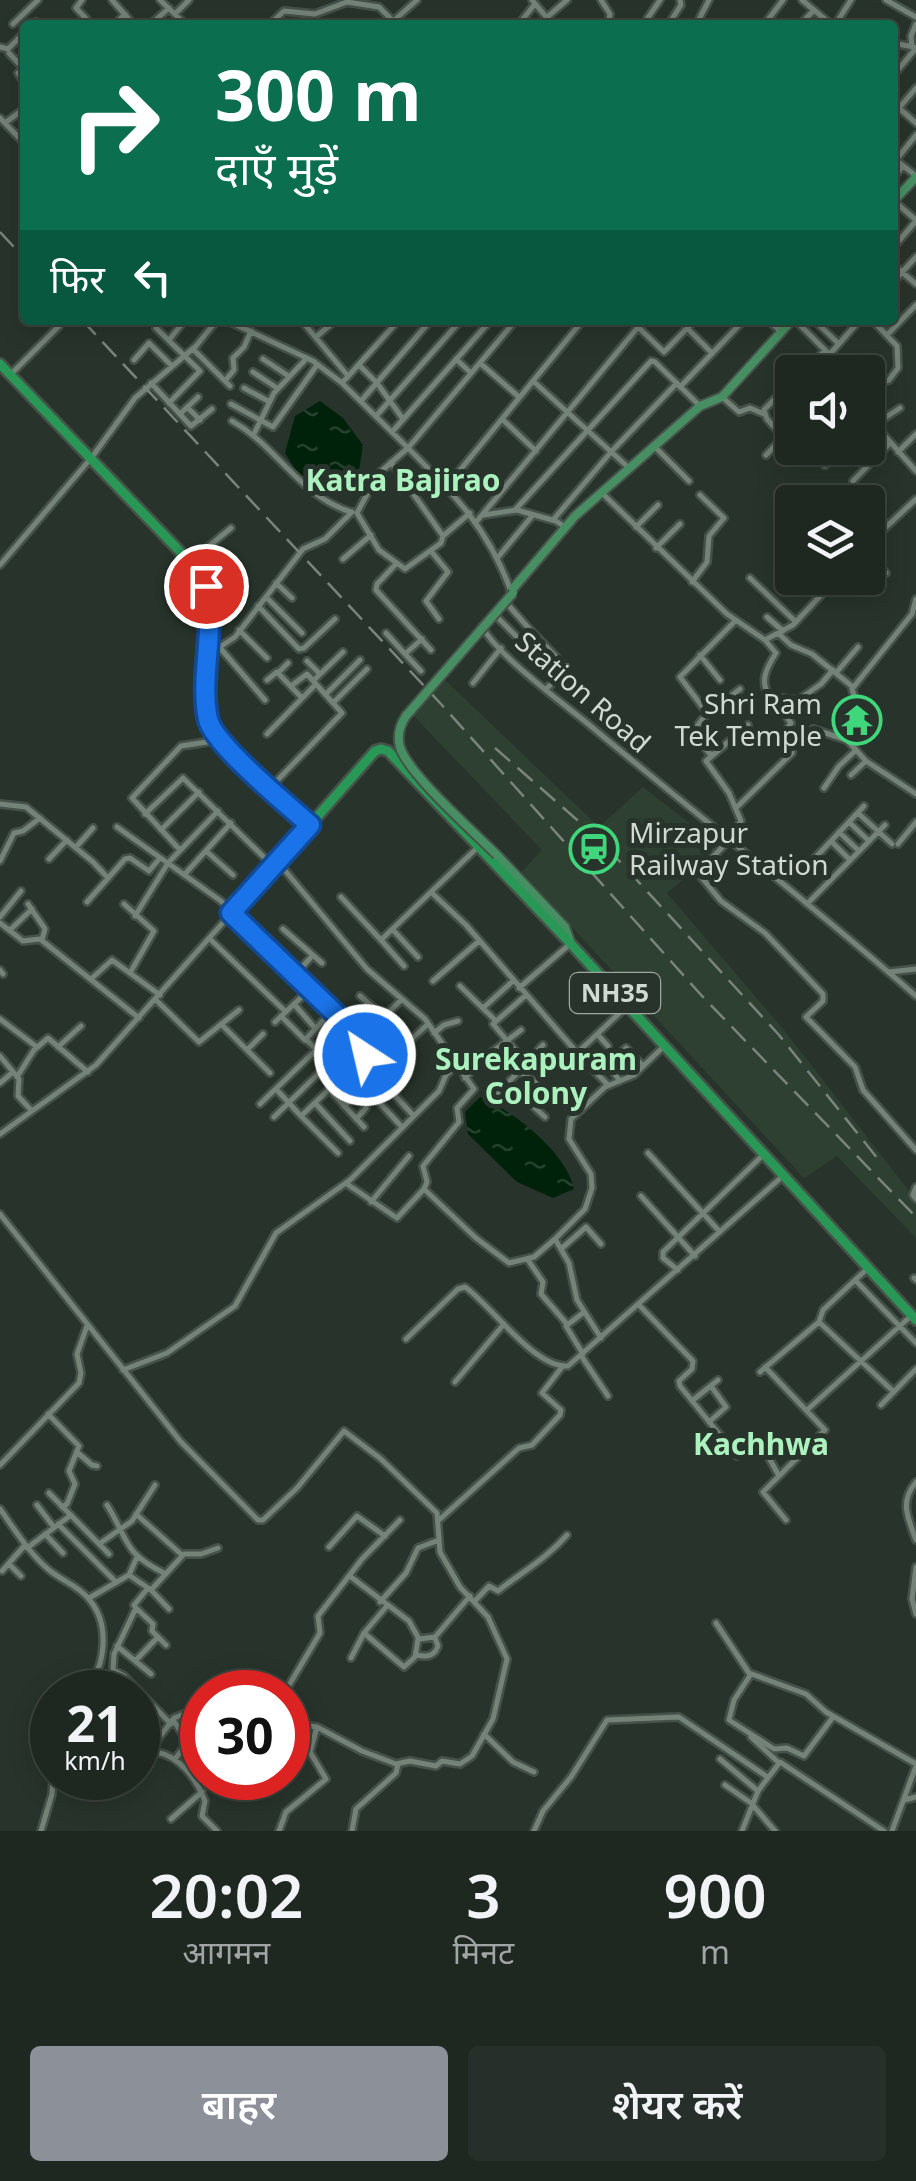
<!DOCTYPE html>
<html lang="hi">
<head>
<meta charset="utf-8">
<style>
  :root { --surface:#1e2720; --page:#262f29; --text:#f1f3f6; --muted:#a1a5a5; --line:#3c443e; --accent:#8c9099 }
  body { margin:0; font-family:"Noto Sans","Noto Sans Devanagari",sans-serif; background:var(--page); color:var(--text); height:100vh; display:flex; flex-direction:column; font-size:38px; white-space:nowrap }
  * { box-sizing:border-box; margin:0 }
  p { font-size:32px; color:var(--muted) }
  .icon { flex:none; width:55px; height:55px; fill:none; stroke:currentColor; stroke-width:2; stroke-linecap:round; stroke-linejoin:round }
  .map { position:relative; height:1831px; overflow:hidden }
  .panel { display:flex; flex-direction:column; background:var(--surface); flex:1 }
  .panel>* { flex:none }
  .top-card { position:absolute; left:20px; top:20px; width:878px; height:305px; border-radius:10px; box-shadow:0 5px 25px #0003,0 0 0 2px var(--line); background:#0b6e4f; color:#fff; overflow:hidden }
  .tools { position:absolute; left:775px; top:355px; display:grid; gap:20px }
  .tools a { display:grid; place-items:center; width:110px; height:110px; border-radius:10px; background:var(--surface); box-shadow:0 5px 25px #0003,0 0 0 2px var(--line); font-size:50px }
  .speed { position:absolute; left:30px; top:1670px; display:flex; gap:20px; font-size:50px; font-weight:700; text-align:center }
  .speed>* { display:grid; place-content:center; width:130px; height:130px; border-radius:50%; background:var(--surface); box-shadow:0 5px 25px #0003,0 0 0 2px var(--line); line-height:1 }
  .speed small { font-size:25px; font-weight:400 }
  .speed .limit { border:15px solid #d22; background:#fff; color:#111 }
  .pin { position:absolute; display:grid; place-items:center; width:85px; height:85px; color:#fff; margin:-42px; border:5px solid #fff; border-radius:50%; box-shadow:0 2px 10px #0007 }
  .me { position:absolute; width:110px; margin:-55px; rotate:325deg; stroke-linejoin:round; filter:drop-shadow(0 0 8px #0008) }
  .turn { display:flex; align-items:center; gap:35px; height:210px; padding:0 30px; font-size:45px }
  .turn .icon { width:130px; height:130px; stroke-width:2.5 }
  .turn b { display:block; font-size:70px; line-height:85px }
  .then { display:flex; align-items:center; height:95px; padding:0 30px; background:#0003; gap:20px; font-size:38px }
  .eta { display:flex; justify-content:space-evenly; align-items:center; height:170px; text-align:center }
  .eta b { font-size:60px; font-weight:600; line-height:70px }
  .cta { display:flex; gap:20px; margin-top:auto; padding:20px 30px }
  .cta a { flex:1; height:115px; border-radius:10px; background:var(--accent); color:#fff; font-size:40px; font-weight:600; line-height:115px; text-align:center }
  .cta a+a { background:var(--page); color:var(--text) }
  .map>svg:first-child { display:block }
  .built { fill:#2e4032 }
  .water { fill:url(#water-ripples) }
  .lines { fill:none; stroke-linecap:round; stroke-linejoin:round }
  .minor-casing { stroke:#465149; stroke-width:10 }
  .major-casing { stroke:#465149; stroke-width:12 }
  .highway-casing { stroke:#465149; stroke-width:14 }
  .minor { stroke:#748277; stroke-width:5 }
  .major { stroke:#478f63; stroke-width:8 }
  .highway { stroke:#299856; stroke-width:9 }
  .rail { stroke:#7a847c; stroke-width:2.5; stroke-dasharray:20 10; stroke-linecap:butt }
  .major-bridge-casing { stroke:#465149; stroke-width:12; stroke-linecap:butt }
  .major-bridge { stroke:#478f63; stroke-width:8 }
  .route-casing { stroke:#114b97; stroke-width:25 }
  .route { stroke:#1a73e8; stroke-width:18 }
  .labels { text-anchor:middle; stroke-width:10; stroke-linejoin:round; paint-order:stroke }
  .shield { fill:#28342b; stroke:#9ea8a1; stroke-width:2.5 }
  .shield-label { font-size:25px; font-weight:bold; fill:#d1d9d3 }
  .street-label { font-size:28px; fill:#d1d9d3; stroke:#28342b }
  .poi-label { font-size:28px; fill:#d1d9d3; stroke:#28342b; text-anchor:end }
  .neighbourhood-label { font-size:30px; font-weight:bold; fill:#abf2bf; stroke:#28342b }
</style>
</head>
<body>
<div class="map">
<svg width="916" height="1831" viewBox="0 0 916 1831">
  <defs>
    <pattern id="water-ripples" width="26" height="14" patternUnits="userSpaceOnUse" patternTransform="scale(2.5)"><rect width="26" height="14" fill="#00210a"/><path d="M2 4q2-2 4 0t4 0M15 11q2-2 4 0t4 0" fill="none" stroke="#24412d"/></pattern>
  </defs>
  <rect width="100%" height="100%" fill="#28342b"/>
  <path class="built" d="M 442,677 L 599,827 L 643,787 L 721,848 L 667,893 L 783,1029 L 916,1200 L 916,1238 L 837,1156 L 804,1178 L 521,872 L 542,850 L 410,712 Z"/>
  <path class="water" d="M 320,401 L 343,418 L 363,445 L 358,477 L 351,490 L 327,492 L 307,476 L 301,479 L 285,453 L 295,416 Z
    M 480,1097 C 514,1111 567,1153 574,1189 L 553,1198 L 517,1182 L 468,1134 L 465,1112 Z"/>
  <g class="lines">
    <g class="minor-casing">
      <path id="minor" d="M 82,0 L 76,8 L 92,25
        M 112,0 L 134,25
        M 160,0 L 186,25
        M 532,0 L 553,25
        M 601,0 L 610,14 L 608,25
        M 802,0 L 832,25
        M 886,0 L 916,17
        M 175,14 L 189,0
        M 546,18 L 567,0
        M 13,24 L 38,0
        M 33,25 L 36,22
        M 114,25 L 125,14
        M 150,25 L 169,8
        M 269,25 L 284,11 L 315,14 L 347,2 L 379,7 L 393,21
        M 389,25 L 417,0
        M 518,25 L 535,4
        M 643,25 L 660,0
        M 668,25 L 681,5 L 680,0
        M 696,25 L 709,0
        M 764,25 L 783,0
        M 800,25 L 814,10
        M 835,25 L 851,0
        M 892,43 L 914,47
        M 0,47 L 8,49 L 25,32
        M 912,47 L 911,36 L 916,24
        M 9,53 L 23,68
        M 25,67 L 18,73 L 25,84
        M 892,77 L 916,48
        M 892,102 L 916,123
        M 899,108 L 916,88
        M 0,118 L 25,144
        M 5,123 L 25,108
        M 892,157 L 916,176
        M 896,160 L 916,135
        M 892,179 L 903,166
        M 894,201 L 916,220
        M 892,249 L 916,221
        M 892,264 L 916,284
        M 892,283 L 916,257
        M 159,320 L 156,328 L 200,371 L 169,403
        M 226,320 L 313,361 L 342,383 L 408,448 L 378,474 L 357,513 L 379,550 L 405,569 L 441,543 L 443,536
        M 301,320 L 348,376
        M 768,320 L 780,331
        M 795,320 L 847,372
        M 814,320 L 839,344
        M 638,327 L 664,352 L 695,320
        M 687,328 L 712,353
        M 887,335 L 916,305
        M 316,337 L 336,320
        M 169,340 L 185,320
        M 193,349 L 230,386
        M 829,355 L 860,320
        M 263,359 L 287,375
        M 456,359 L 471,373
        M 134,360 L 149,343 L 172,366
        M 480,363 L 519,397
        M 359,365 L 377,383 L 403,419
        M 14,371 L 59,326
        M 253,372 L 277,388
        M 801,372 L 825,351
        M 225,381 L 234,370 L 233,358 L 244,347 L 251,331
        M 533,381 L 629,468
        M 151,383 L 191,426 L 212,409
        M 342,383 L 399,320
        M 680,387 L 744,320
        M 244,388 L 268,401
        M 868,388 L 889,380 L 898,368 L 897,346 L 872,320
        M 722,397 L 739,412 L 750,408 L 764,414
        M 361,401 L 431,320
        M 231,404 L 273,427 L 317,365
        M 187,407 L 200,420
        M 180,414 L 198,397
        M 377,415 L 461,320
        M 868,417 L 916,471
        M 502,419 L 536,451
        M 232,421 C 277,446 299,496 351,512
        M 874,425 L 900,408
        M 392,432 L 491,320
        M 254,434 L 274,393 L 307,358
        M 654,446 L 689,481
        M 797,448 L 804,452 L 811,448
        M 898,452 L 916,434
        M 766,455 L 783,437 L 767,419 L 764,410 L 792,381
        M 391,462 L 443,536 L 470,513
        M 825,465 L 843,448
        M 853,481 L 889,444
        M 447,486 L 583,320
        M 603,494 L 727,614 L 765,640 L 793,625 L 837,578
        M 515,510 L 651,361 L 655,362 L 700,406
        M 483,515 L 517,510 L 556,521 L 565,527
        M 553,520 L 611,452 L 677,383
        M 477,521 L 644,320
        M 636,527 L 658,505
        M 868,544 L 916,499
        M 656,548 L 680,524
        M 431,551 L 448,572 L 426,601 L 439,619
        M 868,553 L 886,573
        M 499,556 L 532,516
        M 343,559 L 371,535
        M 191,561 L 231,528
        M 0,565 L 92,457 L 135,398 L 196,346 L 217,320
        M 395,565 L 377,584 L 376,590 L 431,650
        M 750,578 L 796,622
        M 692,582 L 707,562 L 709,536 L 724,518 L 700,495
        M 276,583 L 292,598
        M 511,591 C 488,528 454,494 408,448 L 516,320
        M 266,597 L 302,633
        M 916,599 L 912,614 L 852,689 L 861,717 L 847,740 L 866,761 L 916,794
        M 258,606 L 299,649 L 304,648 L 335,619
        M 510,607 L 533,633
        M 495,615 L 522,642 L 533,633 L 565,666 L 564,672 L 546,689
        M 767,617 L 783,631
        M 482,626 C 495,653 561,702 587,723 C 697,815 809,902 916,996
        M 239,630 L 267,658
        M 386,633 L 405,654
        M 779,634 L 791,645 L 812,654 L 853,687
        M 765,640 L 776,653 C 767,667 758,683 771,697 L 798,700 L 821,684 L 833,670
        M 221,649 L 265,700
        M 211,653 L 235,637 L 303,549 L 325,539 L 352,512
        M 700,655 L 720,680
        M 307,661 L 320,674
        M 421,671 L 405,654 L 422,639
        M 279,672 L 288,663
        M 836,673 L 858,647
        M 267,680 L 277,672 L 302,698
        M 313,681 L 343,652
        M 473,683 L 501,648
        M 326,694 L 360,660
        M 334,702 L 367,669
        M 707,715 L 740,689
        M 748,725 L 706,761 L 729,793 L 741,821 L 728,841 L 698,873 L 721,901 L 765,933 L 823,994 L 823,1001 L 806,1017 L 855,1067 L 863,1090 L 916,1150
        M 813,729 L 847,740
        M 267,734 L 316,684
        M 711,755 L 692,733 L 707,713 L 680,677 L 735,621
        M 851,775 L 866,761
        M 270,788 L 342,713 L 307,674 L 291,686
        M 824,788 L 839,766 L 855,751
        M 0,804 L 26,807 L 93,862 L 108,878
        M 737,807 L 792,753 L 792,742 L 784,733 L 791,723 L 773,698
        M 858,813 L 892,844
        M 145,814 L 183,778 L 274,867
        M 849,822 L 869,841
        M 117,827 L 221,901 L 366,1043 L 365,1055 L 301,1116 L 338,1153
        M 161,830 L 199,792
        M 839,832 L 859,851
        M 831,841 L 850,860
        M 898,844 L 916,822
        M 76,847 L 93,828
        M 478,847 L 431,892 L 466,925 L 573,1048 L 577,1053 L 627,1006
        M 180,850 L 132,798 L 181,746 L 220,740
        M 206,851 L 233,875
        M 815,858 L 864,806
        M 49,859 L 67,840
        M 0,861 L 14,833 L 23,831 L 40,818
        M 278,862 L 367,969 L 425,1019 L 474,1089 L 457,1108 L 459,1122 L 423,1166 L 427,1182 L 424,1189 L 476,1238 L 509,1263 L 534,1257 L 555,1239
        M 184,875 L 231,823
        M 341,897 L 381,940 L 431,892
        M 87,902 L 125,859 L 130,858 L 149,871 L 160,858
        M 28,904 L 45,929 L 42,940
        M 124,904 L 154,931 L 130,973
        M 807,904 L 885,825
        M 135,916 L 168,863 L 218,811
        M 0,917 L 21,891
        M 0,923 L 23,941 L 40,939 L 139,1018
        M 283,929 L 322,963
        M 10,930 L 32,909
        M 393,930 L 418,957
        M 209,938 L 286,1012
        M 381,940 L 404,966
        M 0,970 L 3,974
        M 889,972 L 916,969
        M 295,975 L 313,955
        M 91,979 L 112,960 L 160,995
        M 433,981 L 479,941
        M 460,986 L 494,1019
        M 519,988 L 570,944
        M 526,995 L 493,1024 L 526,1063
        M 360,996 L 411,1039
        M 156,1000 L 199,1042 L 239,1010
        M 294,1004 L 315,1028
        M 483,1008 L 513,981
        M 281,1016 L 305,1040 L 332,1011
        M 384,1017 L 402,999
        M 0,1019 L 37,1047
        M 275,1022 L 309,990
        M 223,1026 L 270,1073
        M 356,1033 L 369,1019
        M 434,1033 L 444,1025 L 458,1021
        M 597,1034 L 608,1046
        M 306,1039 L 342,1077
        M 58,1047 L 81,1026
        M 368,1047 L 389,1060 L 428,1024
        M 248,1049 L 263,1034
        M 577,1053 L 608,1085
        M 0,1056 L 19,1079 L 18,1096 L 32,1111
        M 617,1056 L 634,1075
        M 361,1059 L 412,1114
        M 519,1071 L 577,1112
        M 17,1077 L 34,1050 L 48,1038 L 88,1072
        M 465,1078 L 480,1061 L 521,1030
        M 620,1081 L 608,1065 L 626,1048 L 643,1066
        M 0,1083 L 13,1072
        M 508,1083 L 545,1117
        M 364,1086 L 401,1126
        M 276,1089 L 301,1116
        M 329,1089 L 364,1127
        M 494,1098 L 543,1045
        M 315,1103 L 350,1141
        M 260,1104 L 344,1023
        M 344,1106 L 376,1075
        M 274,1117 L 358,1035
        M 356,1119 L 366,1108
        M 0,1134 L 96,1065 L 310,825
        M 648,1153 L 720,1232
        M 347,1184 L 397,1218 L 424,1189
        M 916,1187 L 913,1195 L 916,1199
        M 641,1196 L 695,1256
        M 371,1202 L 409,1156
        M 0,1214 L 181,1442 L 258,1520 L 263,1520 L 297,1488 L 344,1431 L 381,1459 L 437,1513 L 440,1552 L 460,1587 L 488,1617 L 507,1659 L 493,1719 L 472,1756 L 460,1764 L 442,1761 L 436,1766 L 410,1761 L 396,1764 L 362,1751 L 317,1727 L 288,1724
        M 561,1249 L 586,1227 L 601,1244
        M 528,1260 L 543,1282 L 541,1294 L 567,1324
        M 678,1270 L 663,1258 L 663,1252 L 763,1155
        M 914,1278 L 916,1280
        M 855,1280 L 916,1343
        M 639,1305 L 693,1361 L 692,1369 L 679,1381 L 680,1386 L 737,1456
        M 819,1322 L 823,1310 L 868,1268
        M 601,1338 L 577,1300 L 569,1263 L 555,1239 L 585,1209 L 592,1188 L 591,1174 L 569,1139 L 571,1119 L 605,1087 L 634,1075 L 663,1047
        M 406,1339 L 458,1289 L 465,1287 C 492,1306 534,1368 568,1366 L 784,1175
        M 583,1354 L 566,1326 L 584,1312
        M 582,1357 L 608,1396
        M 765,1367 L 825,1430 L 763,1492 L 786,1520
        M 123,1370 L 167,1353 L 235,1306 L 276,1233 L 350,1180 L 439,1091 L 446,1075 L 456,1066
        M 760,1372 L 819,1322 L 894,1392
        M 455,1382 L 504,1324
        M 693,1400 L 718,1380
        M 881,1405 L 916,1369
        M 807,1410 L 912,1315
        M 48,1414 L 79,1446 L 69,1471 L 75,1484 L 67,1504 L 62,1507
        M 709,1422 L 726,1407 L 711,1386
        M 78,1453 L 92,1465 L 97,1466
        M 0,1465 L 79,1383 L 81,1373 L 77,1354 L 87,1326
        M 779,1476 L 768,1456 L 782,1439
        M 916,1482 C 899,1503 908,1517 916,1540
        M 49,1493 L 109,1554
        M 37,1505 L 53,1526
        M 107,1505 C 129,1540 122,1552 164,1573
        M 0,1509 C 15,1530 29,1553 49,1570 C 61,1580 78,1586 88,1598 C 111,1624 106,1666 85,1692
        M 136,1514 L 182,1555
        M 439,1520 L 519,1448 L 532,1445 L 560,1415 L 561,1410 L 542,1393 L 562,1367
        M 58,1524 L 116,1582
        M 45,1534 L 63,1553
        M 99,1544 L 132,1521 L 155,1485
        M 329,1547 L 357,1516 L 385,1536
        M 27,1548 L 71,1515
        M 9,1564 L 21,1576
        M 916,1567 L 912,1599 L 916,1614
        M 2,1571 L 25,1545
        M 129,1575 L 137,1557
        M 351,1577 L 409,1621 L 419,1639 L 435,1637 L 470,1596
        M 151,1590 L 169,1609
        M 89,1598 L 129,1575 L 148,1588
        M 475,1601 L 489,1586 L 498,1591 C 522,1572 546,1559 567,1535
        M 380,1602 L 406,1573 L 418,1548 L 439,1540
        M 136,1608 L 153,1624 L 152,1631 L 166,1645
        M 716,1623 L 749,1673 L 806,1694 L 826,1712 L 916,1764
        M 364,1633 L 404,1667 L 415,1657 L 418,1639
        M 117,1646 L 151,1674
        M 416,1655 C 427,1657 434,1657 438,1646 L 435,1638
        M 351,1658 L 364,1633 L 386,1607
        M 136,1660 L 158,1637
        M 751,1674 L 734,1700 L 729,1720 L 774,1749 L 787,1748 L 804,1756 L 833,1717
        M 285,1692 L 320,1633 L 318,1616 L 362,1559 L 400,1520
        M 173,1720 L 188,1742 L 175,1759
        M 171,1724 L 124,1676 L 113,1670 L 114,1654 L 136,1608 L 134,1605 L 148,1588 L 151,1590 L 184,1554 L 201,1554 L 218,1548
        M 52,1733 L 50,1744 L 52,1773
        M 484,1734 L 513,1762 L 534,1772
        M 751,1737 L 778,1762
        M 149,1751 L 174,1718 L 202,1707
        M 138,1753 C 171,1745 194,1773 205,1801 L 202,1816 L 217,1831
        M 720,1759 L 758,1791
        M 91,1778 L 103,1791 L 114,1778
        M 725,1785 L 751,1803 L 775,1831
        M 904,1800 L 916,1797
        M 171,1819 L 202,1792
        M 41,1831 L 52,1794 L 53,1778
        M 279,1831 L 286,1812 L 326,1779 L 310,1752 L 317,1727
        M 352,1831 L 356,1809 L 396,1773 L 398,1764
        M 534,1831 L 543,1811 L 571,1777 L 607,1720 L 679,1717 L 766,1776
        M 742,1831 L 758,1791 L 780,1762 L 884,1831
        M 892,1831 L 916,1766"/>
    </g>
    <g class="major-casing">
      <path id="major" d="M 892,203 L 916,177
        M 511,591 L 575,516 L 700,406 L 722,397 L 792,320
        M 497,855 L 565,927 L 571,944"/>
    </g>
    <g class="highway-casing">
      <path id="highway" d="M 0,364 L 190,562 L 206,587 L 210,617 L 207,716 C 216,748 284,801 310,825 L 375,751 L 381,749 L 388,751 L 571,944 L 916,1320"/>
    </g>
    <use href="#minor" class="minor"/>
    <use href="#major" class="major"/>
    <use href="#highway" class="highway"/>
    <path class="rail" d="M 0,232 L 25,259
      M 82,320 L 441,704 L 702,996 L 916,1217
      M 495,748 L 600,840 L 779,1035 L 882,1164"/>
    <g class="major-bridge-casing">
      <path id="major-bridge" d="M 497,855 C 474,832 408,774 400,747 C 397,736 400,725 406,716 L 513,593"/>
    </g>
    <use href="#major-bridge" class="major-bridge"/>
  </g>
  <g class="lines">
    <g class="route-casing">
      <path id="route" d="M 206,586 C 216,630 199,677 208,719 C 213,744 288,805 310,825 L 231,913 L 366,1043 L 365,1055"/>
    </g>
    <use href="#route" class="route"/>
  </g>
  <defs>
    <g id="temple-ring" transform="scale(2.5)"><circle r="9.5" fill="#28342b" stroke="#40d77c" stroke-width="1.5"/><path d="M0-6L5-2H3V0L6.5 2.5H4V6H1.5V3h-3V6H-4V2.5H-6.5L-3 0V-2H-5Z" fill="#40d77c"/></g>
    <g id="station-ring" transform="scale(2.5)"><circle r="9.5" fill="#28342b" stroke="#40d77c" stroke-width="1.5"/><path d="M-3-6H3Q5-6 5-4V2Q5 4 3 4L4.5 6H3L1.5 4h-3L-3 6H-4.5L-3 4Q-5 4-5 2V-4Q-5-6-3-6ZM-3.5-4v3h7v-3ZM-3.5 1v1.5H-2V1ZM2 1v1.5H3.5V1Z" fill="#40d77c"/></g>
  </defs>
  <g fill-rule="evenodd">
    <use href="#temple-ring" x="857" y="720"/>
    <use href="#station-ring" x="594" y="849"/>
  </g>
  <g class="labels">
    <rect class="shield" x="570" y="973" width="90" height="40" rx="8"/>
    <g class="shield-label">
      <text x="615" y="1002">NH35</text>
    </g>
    <g class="street-label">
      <text transform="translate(583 692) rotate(41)" y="10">Station Road</text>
    </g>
    <g class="poi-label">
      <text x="822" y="714">Shri Ram<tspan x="822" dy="32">Tek Temple</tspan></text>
      <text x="629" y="843" text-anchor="start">Mirzapur<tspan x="629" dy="32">Railway Station</tspan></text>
    </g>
    <g class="neighbourhood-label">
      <text x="403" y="491">Katra Bajirao</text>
      <text x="536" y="1070">Surekapuram<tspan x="536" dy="34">Colony</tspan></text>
      <text x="761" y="1455">Kachhwa</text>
    </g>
  </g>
</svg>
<div class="tools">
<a><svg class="icon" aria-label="sound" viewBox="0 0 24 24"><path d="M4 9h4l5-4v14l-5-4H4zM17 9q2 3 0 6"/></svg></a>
<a><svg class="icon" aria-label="layers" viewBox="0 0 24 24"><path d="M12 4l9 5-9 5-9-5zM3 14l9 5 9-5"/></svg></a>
</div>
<div class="speed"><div>21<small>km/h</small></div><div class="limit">30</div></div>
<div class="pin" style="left:206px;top:586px;background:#d93025"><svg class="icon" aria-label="arrive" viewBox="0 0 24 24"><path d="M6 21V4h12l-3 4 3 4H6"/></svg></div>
<svg class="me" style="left:365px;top:1055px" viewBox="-20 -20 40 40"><circle r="17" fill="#1a73e8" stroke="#fff" stroke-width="3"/><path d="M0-11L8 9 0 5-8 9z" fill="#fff"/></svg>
<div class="top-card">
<div class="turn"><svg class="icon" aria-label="right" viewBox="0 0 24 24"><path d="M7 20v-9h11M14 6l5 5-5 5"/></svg><div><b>300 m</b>दाएँ मुड़ें</div></div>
<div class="then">फिर<svg class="icon" aria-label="left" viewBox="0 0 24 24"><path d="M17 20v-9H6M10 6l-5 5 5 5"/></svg></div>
</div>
</div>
<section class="panel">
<div class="eta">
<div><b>20:02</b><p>आगमन</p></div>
<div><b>3</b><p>मिनट</p></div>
<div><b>900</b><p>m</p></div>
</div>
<div class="cta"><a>बाहर</a><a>शेयर करें</a></div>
</section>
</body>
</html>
